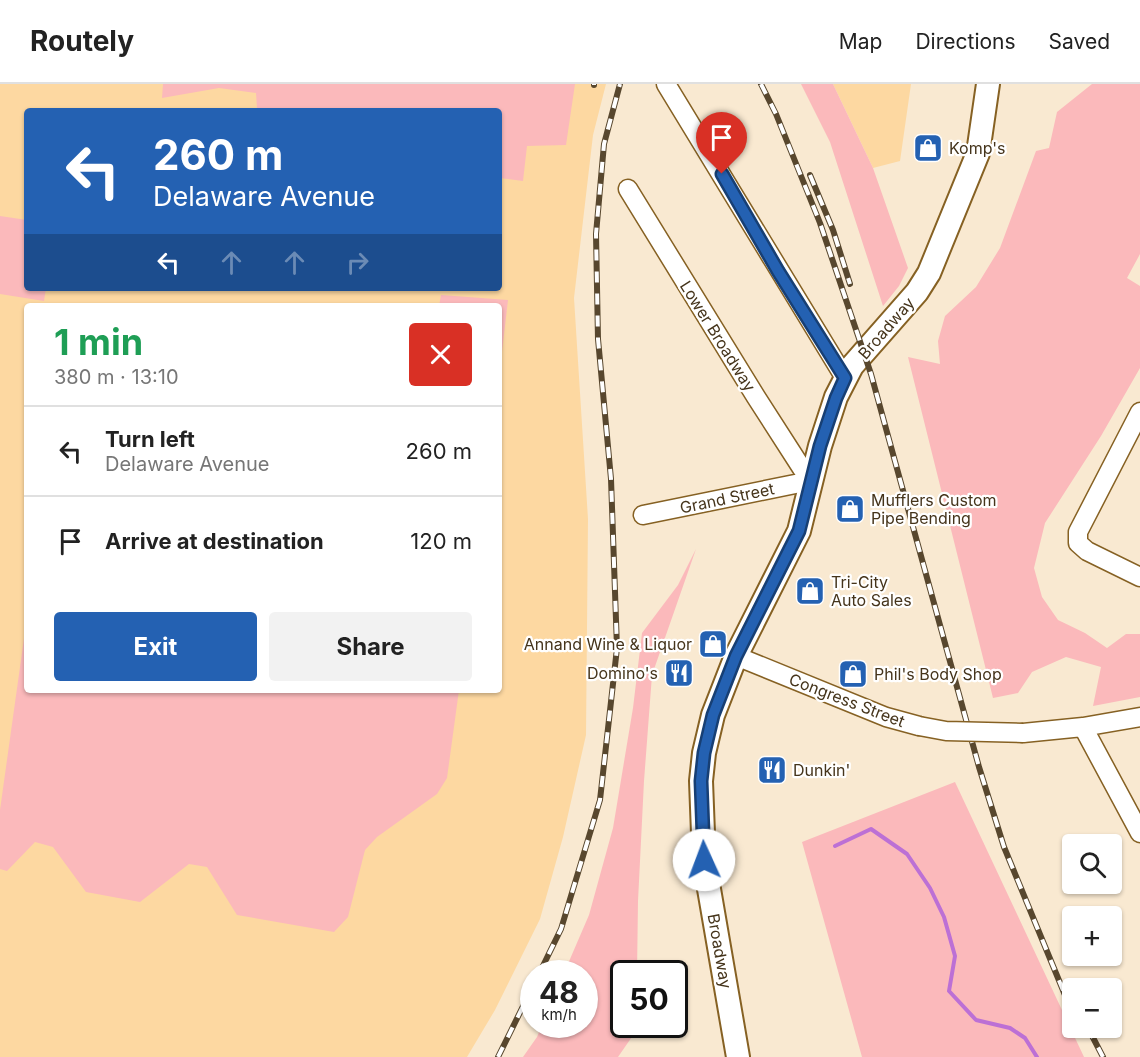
<!DOCTYPE html>
<html lang="en">
<head>
<meta charset="utf-8">
<style>
  :root { --surface:#fff; --page:#f2f2f2; --text:#222; --muted:#767676; --line:#e0e0e0; --accent:#2461b2 }
  body { margin:0; font-family:Inter,sans-serif; background:var(--page); color:var(--text); height:100vh; display:flex; flex-direction:column; font-size:22px; white-space:nowrap }
  * { box-sizing:border-box; margin:0 }
  p { font-size:20px; color:var(--muted) }
  .icon { flex:none; width:33px; height:33px; fill:none; stroke:currentColor; stroke-width:2; stroke-linecap:round; stroke-linejoin:round }
  .map { position:relative; flex:1; overflow:hidden }
  .drawer { position:absolute; left:24px; top:219px; width:478px; height:390px; display:flex; flex-direction:column; background:var(--surface); border-radius:6px; box-shadow:0 2px 4px #0004 }
  .drawer>* { flex:none }
  .banner { position:absolute; left:24px; top:24px; width:478px; height:183px; border-radius:6px; box-shadow:0 2px 4px #0004; background:#2461b2; color:#fff; overflow:hidden }
  .controls { position:absolute; left:1062px; top:750px; display:grid; gap:12px }
  .controls a { display:grid; place-items:center; width:60px; height:60px; border-radius:6px; background:var(--surface); box-shadow:0 2px 4px #0004; font-size:30px }
  .speed { position:absolute; left:520px; top:876px; display:flex; gap:12px; font-size:30px; font-weight:700; text-align:center }
  .speed>* { display:grid; place-content:center; width:78px; height:78px; border-radius:50%; background:var(--surface); box-shadow:0 2px 4px #0004; line-height:1 }
  .speed small { font-size:15px; font-weight:400 }
  .speed .limit { border:3px solid #111; border-radius:9px; background:#fff; color:#111 }
  .pin { position:absolute; display:grid; place-items:center; width:51px; height:51px; color:#fff; margin:-62px -26px; border-radius:50% 50% 50% 0; rotate:-45deg; box-shadow:0 0 6px #0007 }
  .pin .icon { rotate:45deg }
  .me { position:absolute; width:66px; margin:-33px; rotate:358deg; stroke-linejoin:round; filter:drop-shadow(0 0 4px #0008) }
  .turn { display:flex; align-items:center; gap:21px; height:126px; padding:0 30px; font-size:27px }
  .turn .icon { width:78px; height:78px; stroke-width:2.5 }
  .turn b { display:block; font-size:42px; line-height:51px }
  .lanes { display:flex; align-items:center; height:57px; padding:0 30px; background:#0003; justify-content:center; gap:30px; direction:ltr }
  .lanes .off { opacity:.35 }
  .round { display:grid; place-items:center; flex:none; width:63px; height:63px; border-radius:6px; background:var(--page) }
  .headline { display:flex; align-items:center; justify-content:space-between; height:102px; padding:0 30px }
  h1 { font-size:36px; font-weight:700; line-height:45px; color:#1e9e55 }
  .primary-button { display:flex; gap:12px; margin-top:auto; padding:12px 30px }
  .primary-button a { flex:1; height:69px; border-radius:6px; background:var(--accent); color:#fff; font-size:24px; font-weight:700; line-height:69px; text-align:center }
  .primary-button a+a { background:var(--page); color:var(--text) }
  ul { padding:0; list-style:none }
  li { display:flex; align-items:center; gap:18px; height:90px; padding:0 30px; border-top:2px solid var(--line) }
  li div { flex:1 }
  li b { display:block; font-size:22px }
  li em { font-style:normal }
  header { display:flex; align-items:center; gap:36px; box-sizing:border-box; height:84px; padding:0 30px; background:var(--surface); border-bottom:2px solid var(--line) }
  header strong { font-size:28px }
  nav { display:flex; gap:33px; margin-inline-start:auto; font-size:21px }
  .map>svg:first-child { display:block }
  .built { fill:#fdd8a1; fill-rule:evenodd }
  .green { fill:#fbb9bb }
  .lines { fill:none; stroke-linecap:round; stroke-linejoin:round }
  .stream { stroke:#bc70d5; stroke-width:4 }
  .minor-casing { stroke:#866123; stroke-width:21 }
  .major-casing { stroke:#866123; stroke-width:26 }
  .minor { stroke:#fff; stroke-width:18 }
  .major { stroke:#fff; stroke-width:22 }
  .rail-casing { stroke:#58472e; stroke-width:6 }
  .rail { stroke:#fff; stroke-width:4; stroke-dasharray:11; stroke-linecap:butt }
  .minor-bridge-casing { stroke:#866123; stroke-width:21; stroke-linecap:butt }
  .minor-bridge { stroke:#fff; stroke-width:18 }
  .route-casing { stroke:#173f74; stroke-width:15 }
  .route { stroke:#2461b2; stroke-width:10 }
  .labels { text-anchor:middle; stroke-width:4.5; stroke-linejoin:round; paint-order:stroke }
  .poi-label { font-size:16px; fill:#45341b; stroke:#fff; text-anchor:start }
  .street-label { font-size:16px; fill:#45341b; stroke:#fff }
</style>
</head>
<body>
<header>
<strong>Routely</strong>
<nav><a>Map</a><a>Directions</a><a>Saved</a></nav>
</header>
<div class="map">
<svg width="1140" height="973" viewBox="0 0 1140 973">
  <rect width="100%" height="100%" fill="#f9e9d1"/>
  <path class="built" d="M 0,0 L 606,0 L 593,51 L 574,214 L 588,435 L 586,651 L 563,753 L 540,835 L 495,926 L 467,973 L 0,973 ZM 27,27 L 500,27 L 500,204 L 27,204 ZM 27,222 L 500,222 L 500,606 L 27,606 Z
    M 833,0 L 911,0 L 900,77 L 873,84 Z"/>
  <path class="green" d="M 163,0 L 575,0 L 566,61 L 527,62 L 523,97 L 500,94 L 500,27 L 261,27 L 257,24 L 256,9 L 219,4 L 162,14 Z
    M 801,0 L 833,0 L 873,84 L 908,184 L 899,202 L 883,222 L 830,58 Z
    M 1092,0 L 1140,0 L 1140,170 L 1127,194 L 1140,202 L 1140,284 L 1101,352 L 1045,439 L 1034,484 L 1042,513 L 1058,536 L 1085,549 L 1107,564 L 1126,550 L 1140,550 L 1140,613 L 1093,622 L 1101,583 L 1066,573 L 1032,588 L 1018,609 L 993,614 L 908,273 L 940,280 L 938,257 L 945,232 L 976,203 L 1000,164 L 1036,67 L 1049,64 L 1057,28 Z
    M 0,132 L 27,136 L 27,204 L 46,204 L 44,217 L 0,210 Z
    M 441,211 L 508,216 L 500,285 L 500,222 L 439,222 Z
    M 696,465 L 652,591 L 644,697 L 638,817 L 637,889 L 624,890 L 624,940 L 636,941 L 636,947 L 618,973 L 523,973 L 537,953 L 542,941 L 585,940 L 585,890 L 564,889 L 589,831 L 613,744 L 633,624 L 642,549 L 678,501 Z
    M 27,533 L 27,606 L 459,606 L 447,694 L 437,710 L 377,753 L 365,766 L 348,833 L 334,848 L 237,831 L 207,783 L 189,780 L 140,818 L 86,808 L 53,763 L 35,758 L 7,787 L 0,785 L 0,726 Z
    M 955,698 L 1084,973 L 862,973 L 802,758 Z"/>
  <g class="lines">
    <path class="stream" d="M 835,762 L 871,745 L 907,770 L 930,804 L 944,833 L 955,872 L 949,907 L 976,936 L 1010,944 L 1025,954 L 1037,973"/>
    <g class="minor-casing">
      <path id="minor" d="M 666,0 L 845,294
        M 628,105 L 756,313 L 810,397 L 643,431
        M 1140,328 L 1078,448 L 1078,459 L 1087,467 L 1140,493
        M 736,572 L 886,633 L 919,642
        M 1083,643 L 1140,749
        M 1023,649 L 1083,643 L 1140,633"/>
    </g>
    <g class="major-casing">
      <path id="major" d="M 738,973 L 704,776 L 701,697 L 704,669 L 713,631 L 736,572 L 799,447 L 820,362 L 836,313 L 852,282 L 917,208 L 929,189 L 978,69 L 988,0"/>
    </g>
    <use href="#minor" class="minor"/>
    <use href="#major" class="major"/>
    <g class="rail-casing">
      <path id="rail" d="M 761,0 L 776,30 L 820,139 L 871,290 L 979,683 L 1004,763 L 1072,928
        M 594,1 L 594,0
        M 810,91 L 833,146 L 850,200
        M 539,890 L 561,845 L 600,716 L 617,564 L 611,395 L 598,255 L 596,150 L 604,60 L 620,0
        M 1088,944 L 1103,973
        M 498,973 L 534,900"/>
    </g>
    <use href="#rail" class="rail"/>
    <g class="minor-bridge-casing">
      <path id="minor-bridge" d="M 919,642 L 946,647 L 1023,649"/>
    </g>
    <use href="#minor-bridge" class="minor-bridge"/>
  </g>
  <g class="lines">
    <g class="route-casing">
      <path id="route" d="M 704,776 L 701,697 L 704,669 L 713,631 L 736,572 L 799,447 L 820,362 L 836,314 L 845,294 L 778,187 L 722,90"/>
    </g>
    <use href="#route" class="route"/>
  </g>
  <defs>
    <g id="shop-square" transform="scale(1.5)"><rect x="-9" y="-9" width="18" height="18" rx="4" fill="#2461b2" stroke="#fff"/><path d="M-5-2.5h2.3a2.7 3.5 0 0 1 5.4 0H5L5.5 6h-11ZM-1.5-2.5h3a1.5 2.3 0 0 0-3 0Z" fill="#fff"/></g>
    <g id="restaurant-square" transform="scale(1.5)"><rect x="-9" y="-9" width="18" height="18" rx="4" fill="#2461b2" stroke="#fff"/><path d="M-5-6h1v4h1v-4h1v4h1v-4h1v5L-1.5 .5V6h-2V.5L-5-1ZM5-6V6H3V1.5H1.5Q1.5-4 5-6Z" fill="#fff"/></g>
  </defs>
  <g fill-rule="evenodd">
    <use href="#shop-square" x="928" y="64"/>
    <use href="#shop-square" x="850" y="425"/>
    <use href="#shop-square" x="810" y="507"/>
    <use href="#shop-square" x="713" y="560"/>
    <use href="#restaurant-square" x="679" y="589"/>
    <use href="#shop-square" x="853" y="590"/>
    <use href="#restaurant-square" x="772" y="686"/>
  </g>
  <g class="labels">
    <g class="poi-label">
      <text x="949" y="70">Komp's</text>
      <text x="871" y="422">Mufflers Custom<tspan x="871" dy="18">Pipe Bending</tspan></text>
      <text x="831" y="504">Tri-City<tspan x="831" dy="18">Auto Sales</tspan></text>
      <text x="692" y="566" text-anchor="end">Annand Wine &amp; Liquor</text>
      <text x="658" y="595" text-anchor="end">Domino's</text>
      <text x="874" y="596">Phil's Body Shop</text>
      <text x="793" y="692">Dunkin'</text>
    </g>
    <g class="street-label">
      <text transform="translate(886 244) rotate(-49)" y="6">Broadway</text>
      <text transform="translate(718 252) rotate(58)" y="6">Lower Broadway</text>
      <text transform="translate(727 414) rotate(-12)" y="6">Grand Street</text>
      <text transform="translate(847 616) rotate(21)" y="6">Congress Street</text>
      <text transform="translate(720 867) rotate(80)" y="6">Broadway</text>
    </g>
  </g>
</svg>
<div class="controls">
<a><svg class="icon" aria-label="search" viewBox="0 0 24 24"><circle cx="10" cy="10" r="6"/><path d="M15 15l6 6"/></svg></a>
<a>+</a>
<a>−</a>
</div>
<div class="speed"><div>48<small>km/h</small></div><div class="limit">50</div></div>
<div class="pin" style="left:722px;top:90px;background:#d93025"><svg class="icon" aria-label="arrive" viewBox="0 0 24 24"><path d="M6 21V4h12l-3 4 3 4H6"/></svg></div>
<svg class="me" style="left:704px;top:776px" viewBox="-20 -20 40 40"><circle r="19" fill="#fff"/><path d="M0-13L10 11 0 6-10 11z" fill="#2461b2"/></svg>
<div class="banner">
<div class="turn"><svg class="icon" aria-label="left" viewBox="0 0 24 24"><path d="M17 20v-9H6M10 6l-5 5 5 5"/></svg><div><b>260 m</b>Delaware Avenue</div></div>
<div class="lanes"><svg class="icon" aria-label="left" viewBox="0 0 24 24"><path d="M17 20v-9H6M10 6l-5 5 5 5"/></svg><svg class="icon off" aria-label="ahead" viewBox="0 0 24 24"><path d="M12 20V5M6 11l6-6 6 6"/></svg><svg class="icon off" aria-label="ahead" viewBox="0 0 24 24"><path d="M12 20V5M6 11l6-6 6 6"/></svg><svg class="icon off" aria-label="right" viewBox="0 0 24 24"><path d="M7 20v-9h11M14 6l5 5-5 5"/></svg></div>
</div>
<section class="drawer">
<div class="headline"><div><h1>1 min</h1><p>380 m · 13:10</p></div><a class="round" style="background:#d93025;color:#fff"><svg class="icon" aria-label="close" viewBox="0 0 24 24"><path d="M6 6l12 12M18 6L6 18"/></svg></a></div>
<ul>
<li><svg class="icon" aria-label="left" viewBox="0 0 24 24"><path d="M17 20v-9H6M10 6l-5 5 5 5"/></svg><div><b>Turn left</b><p>Delaware Avenue</p></div><em>260 m</em></li>
<li><svg class="icon" aria-label="arrive" viewBox="0 0 24 24"><path d="M6 21V4h12l-3 4 3 4H6"/></svg><div><b>Arrive at destination</b></div><em>120 m</em></li>
</ul>
<div class="primary-button"><a>Exit</a><a>Share</a></div>
</section>
</div>
</body>
</html>
